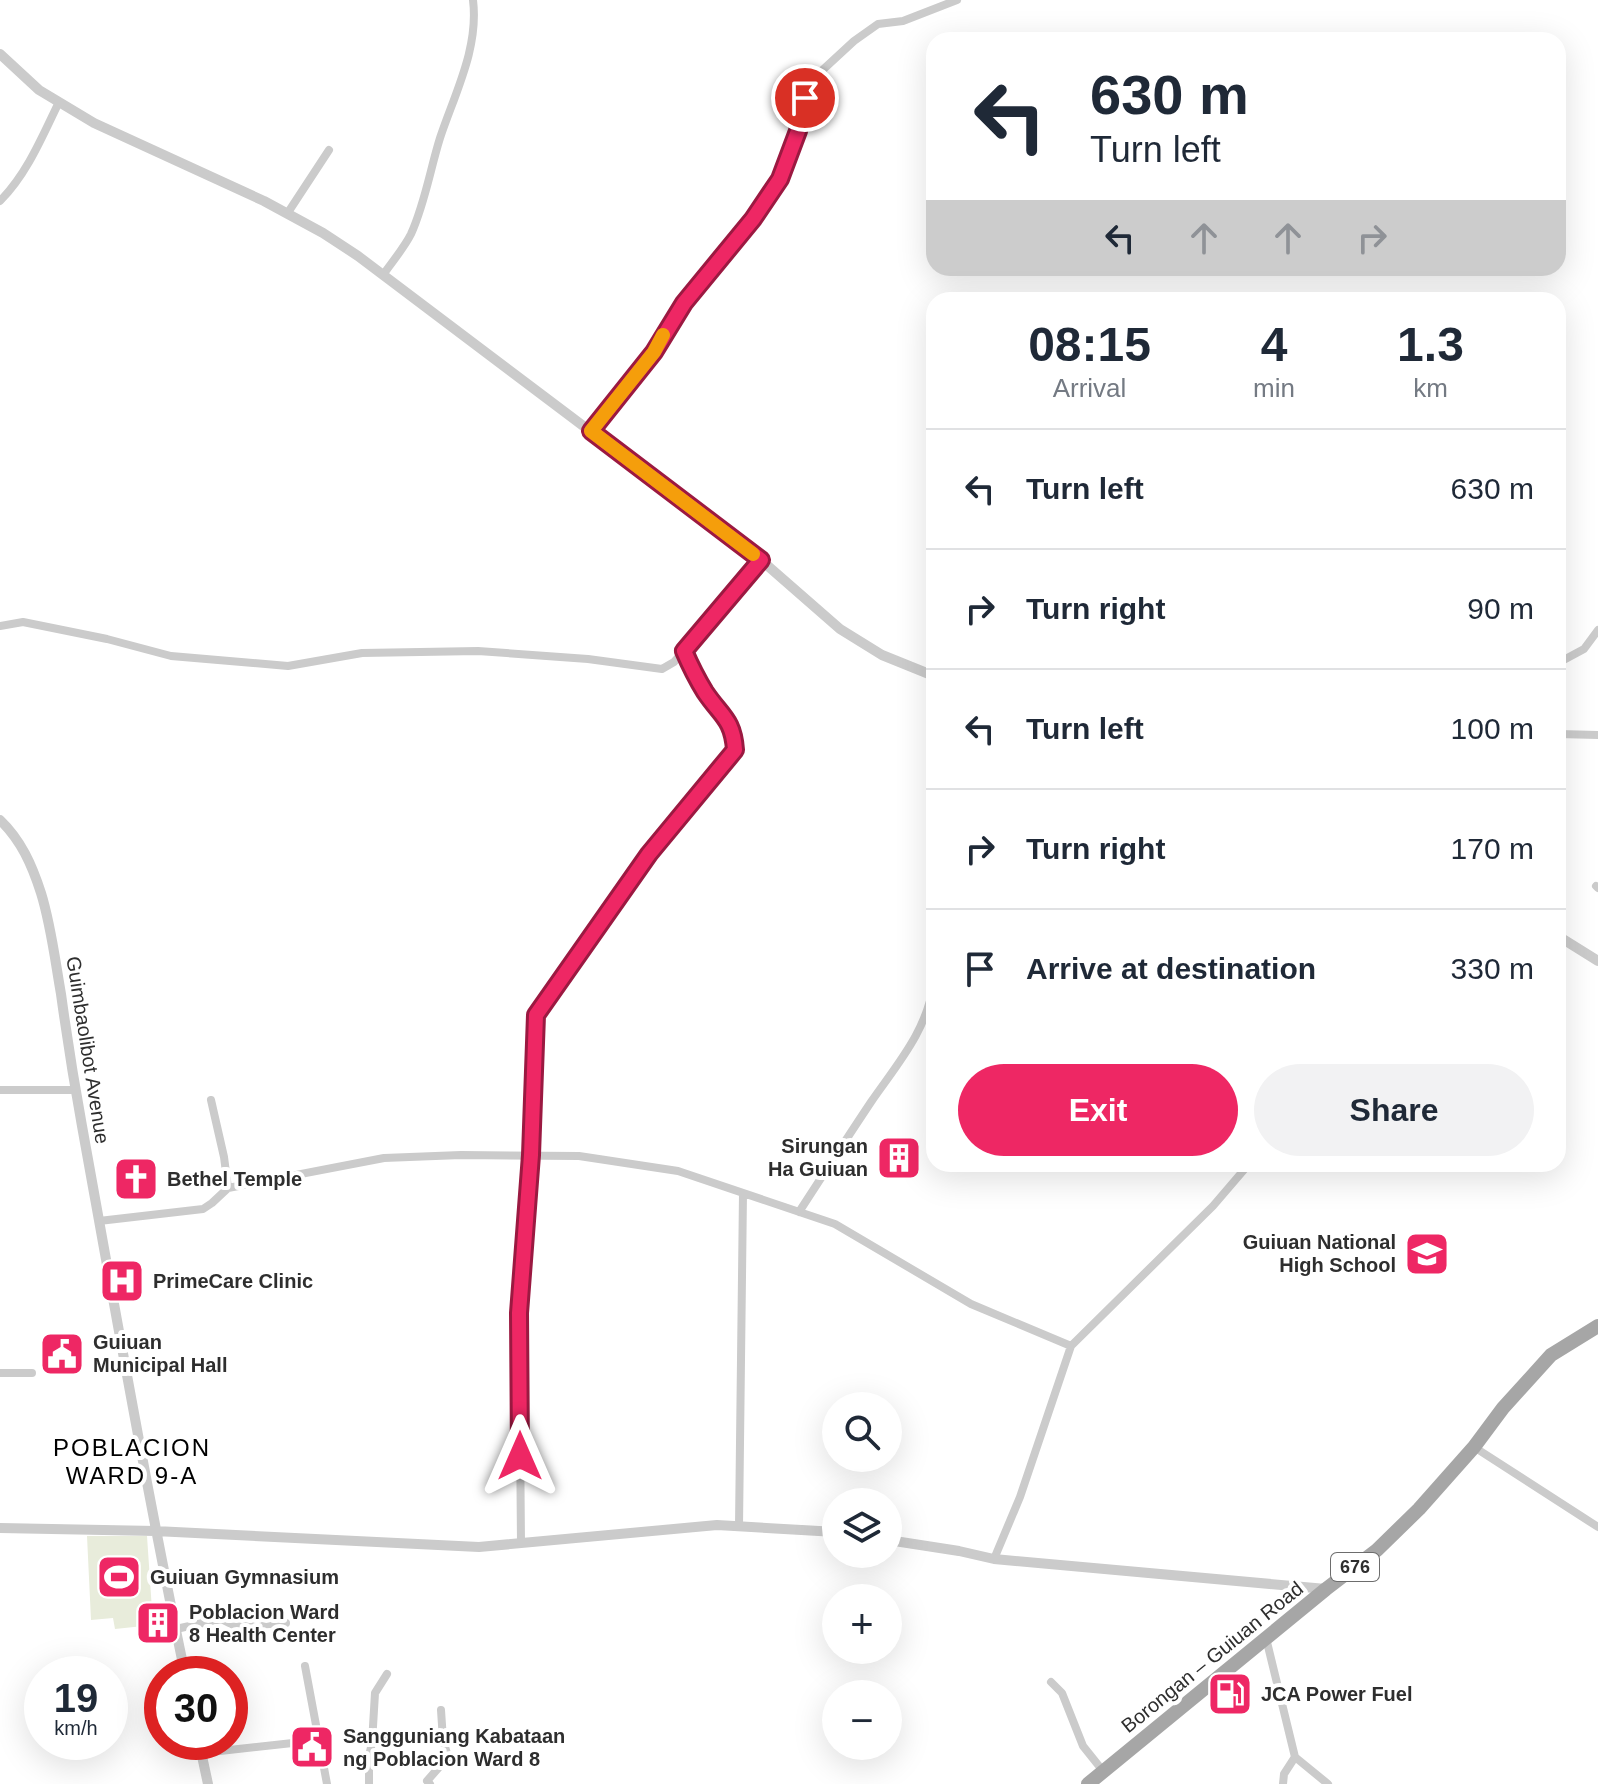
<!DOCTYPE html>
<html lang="en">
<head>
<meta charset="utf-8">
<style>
  :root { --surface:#fff; --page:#f2f2f3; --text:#1f2937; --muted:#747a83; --line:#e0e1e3; --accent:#ee2764 }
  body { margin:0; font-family:Helvetica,sans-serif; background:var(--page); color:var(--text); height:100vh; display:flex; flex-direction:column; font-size:30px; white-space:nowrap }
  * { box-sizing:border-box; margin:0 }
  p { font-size:26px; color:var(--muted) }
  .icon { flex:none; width:44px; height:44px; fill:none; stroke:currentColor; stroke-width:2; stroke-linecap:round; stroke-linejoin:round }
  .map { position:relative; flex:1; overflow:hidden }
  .drawer { position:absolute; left:926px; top:292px; width:640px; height:880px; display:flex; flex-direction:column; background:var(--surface); border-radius:24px; box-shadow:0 8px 32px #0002 }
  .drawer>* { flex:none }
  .top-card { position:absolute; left:926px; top:32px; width:640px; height:244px; border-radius:24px; box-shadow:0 8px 32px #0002; background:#fff; color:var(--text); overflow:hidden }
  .controls { position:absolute; left:822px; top:1392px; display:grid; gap:16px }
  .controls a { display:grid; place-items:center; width:80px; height:80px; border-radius:50%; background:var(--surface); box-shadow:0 8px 32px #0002; font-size:40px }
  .speed { position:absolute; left:24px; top:1656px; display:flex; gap:16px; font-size:40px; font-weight:700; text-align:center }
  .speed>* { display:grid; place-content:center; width:104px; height:104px; border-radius:50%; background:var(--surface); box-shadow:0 8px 32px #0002; line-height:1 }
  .speed small { font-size:20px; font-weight:400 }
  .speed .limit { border:12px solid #d22; background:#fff; color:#111 }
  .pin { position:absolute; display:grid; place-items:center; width:68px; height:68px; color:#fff; margin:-34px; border:4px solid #fff; border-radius:50%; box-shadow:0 2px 8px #0007 }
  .me { position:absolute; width:88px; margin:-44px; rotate:0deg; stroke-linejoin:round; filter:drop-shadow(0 0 6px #0008) }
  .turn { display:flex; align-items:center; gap:28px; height:168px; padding:0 32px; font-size:36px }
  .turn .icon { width:104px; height:104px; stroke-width:2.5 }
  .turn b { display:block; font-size:56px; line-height:68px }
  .lanes { display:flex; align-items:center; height:76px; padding:0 32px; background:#0003; justify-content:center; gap:40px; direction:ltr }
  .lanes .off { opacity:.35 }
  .eta { display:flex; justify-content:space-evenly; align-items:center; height:136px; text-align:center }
  .eta b { font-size:48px; font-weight:800; line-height:56px }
  .cta { display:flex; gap:16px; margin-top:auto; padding:16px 32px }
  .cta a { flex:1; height:92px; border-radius:48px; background:var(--accent); color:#fff; font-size:32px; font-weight:800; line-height:92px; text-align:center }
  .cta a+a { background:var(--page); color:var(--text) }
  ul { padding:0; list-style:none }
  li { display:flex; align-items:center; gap:24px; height:120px; padding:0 32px; border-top:2px solid var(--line) }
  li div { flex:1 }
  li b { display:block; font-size:30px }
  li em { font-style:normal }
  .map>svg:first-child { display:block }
  .green { fill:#e8ecdb }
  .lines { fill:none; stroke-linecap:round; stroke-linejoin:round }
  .minor { stroke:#cbcbcb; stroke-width:8 }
  .tertiary { stroke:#cbcbcb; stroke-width:10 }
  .primary { stroke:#a6a6a6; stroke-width:14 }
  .route-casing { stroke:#9b1941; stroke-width:20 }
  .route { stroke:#ee2764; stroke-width:14 }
  .slow { stroke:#f59e0b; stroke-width:14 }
  .labels { text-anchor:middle; stroke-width:8; stroke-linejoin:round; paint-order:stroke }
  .shield { fill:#fff; stroke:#6d6d6d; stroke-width:2 }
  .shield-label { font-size:18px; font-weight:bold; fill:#2e2e2e }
  .street-label { font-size:20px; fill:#2e2e2e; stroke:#fff }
  .poi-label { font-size:20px; font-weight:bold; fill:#2e2e2e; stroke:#fff; text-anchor:start }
  .quarter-label { font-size:24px; letter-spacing:2px; fill:#000; stroke:#fff }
</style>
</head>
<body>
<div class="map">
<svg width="1598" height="1784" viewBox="0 0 1598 1784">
  <rect width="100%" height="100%" fill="#fff"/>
  <path class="green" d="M 87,1536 L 147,1536 L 153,1625 L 115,1629 L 113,1618 L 91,1620 Z"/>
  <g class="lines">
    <path class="minor" d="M 0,201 C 27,174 42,137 59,102
      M 287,214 L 329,150
      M 383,275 C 392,262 404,248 411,234 C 425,203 430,170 440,138 C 455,93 479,48 473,0
      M 591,431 L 654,352 L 684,303 L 753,219 L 780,179 L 798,131 L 805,98 L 815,77 L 854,41 L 878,24 L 903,21 L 957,0
      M 0,626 L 23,622 L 107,639 L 171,656 L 288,666 L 362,653 L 478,651 L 588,659 L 662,669 L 674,662 L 684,651
      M 1558,663 L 1584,649 L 1598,630
      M 1558,734 L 1598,735
      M 1596,886 L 1598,888
      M 0,1090 L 75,1090
      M 211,1100 L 224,1157 L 228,1188
      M 799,1212 C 823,1175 847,1138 871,1102 C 898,1063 927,1031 934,982
      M 99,1221 L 203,1209 L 212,1203 L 228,1188 L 384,1158 L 461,1155 L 579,1156 L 678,1171 L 835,1224 L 971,1304 L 1071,1346
      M 0,1373 L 32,1373
      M 1474,1447 L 1598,1527
      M 739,1526 L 743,1193
      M 521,1543 L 519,1313 L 531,1155 L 536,1015 L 649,854 L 735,750 C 733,719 721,716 705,692 C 697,679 690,665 684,651 L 761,560
      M 994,1559 L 1020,1497 L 1071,1346 L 1213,1206 L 1249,1164
      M 176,1629 L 221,1619 L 235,1626 L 286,1623
      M 1266,1638 L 1295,1757 L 1328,1784
      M 305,1666 L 327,1784
      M 1051,1682 L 1062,1693 L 1083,1746 L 1103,1771
      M 372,1743 L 375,1693 L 387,1674
      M 202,1753 L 320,1740
      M 369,1784 L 369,1756 L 372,1743 L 378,1740 L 443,1740
      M 430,1784 L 427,1781 L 448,1757 L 443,1740 L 441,1710
      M 1283,1784 L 1284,1774 L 1295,1757"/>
    <path class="tertiary" d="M 0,54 L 39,90 L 94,123 L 264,201 L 323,233 L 358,256 L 761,560 L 840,629 L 882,655 L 934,676
      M 0,820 C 21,840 32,865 41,893 C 51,925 55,960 61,994 C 67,1038 74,1082 82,1126 C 115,1309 147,1492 185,1674
      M 1558,936 L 1598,961
      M 0,1528 L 155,1531 L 479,1547 L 717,1525 L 836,1532
      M 888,1540 L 959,1551 L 994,1559 L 1326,1589
      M 199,1742 L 208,1784"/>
    <path class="primary" d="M 1088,1784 L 1326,1589 L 1377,1550 L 1419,1509 L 1474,1447 L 1503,1408 L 1551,1355 L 1598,1326"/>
  </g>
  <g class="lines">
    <g class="route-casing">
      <path id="route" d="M 520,1456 L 519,1313 L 531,1155 L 536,1015 L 649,854 L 735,750 C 733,719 721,716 705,692 C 697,679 690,665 684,651 L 761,560 L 591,431 L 654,352 L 684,303 L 753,219 L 780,179 L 798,131 L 805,98"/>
    </g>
    <use href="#route" class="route"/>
    <path class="slow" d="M 663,335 L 654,352 L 591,431 L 753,554"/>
  </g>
  <defs>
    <g id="building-square" transform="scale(2.3)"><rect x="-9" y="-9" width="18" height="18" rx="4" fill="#ee2764" stroke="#fff"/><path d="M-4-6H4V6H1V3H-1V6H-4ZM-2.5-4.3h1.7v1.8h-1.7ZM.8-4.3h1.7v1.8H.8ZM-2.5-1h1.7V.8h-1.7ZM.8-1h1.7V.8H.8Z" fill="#fff"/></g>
    <g id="church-square" transform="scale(2.3)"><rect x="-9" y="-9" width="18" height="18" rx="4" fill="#ee2764" stroke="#fff"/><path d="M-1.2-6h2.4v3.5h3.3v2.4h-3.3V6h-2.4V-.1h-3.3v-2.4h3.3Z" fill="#fff"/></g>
    <g id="school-square" transform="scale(2.3)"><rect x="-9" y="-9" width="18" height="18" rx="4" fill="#ee2764" stroke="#fff"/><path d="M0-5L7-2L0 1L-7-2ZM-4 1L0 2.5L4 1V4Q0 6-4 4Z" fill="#fff"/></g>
    <g id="hospital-square" transform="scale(2.3)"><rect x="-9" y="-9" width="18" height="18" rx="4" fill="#ee2764" stroke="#fff"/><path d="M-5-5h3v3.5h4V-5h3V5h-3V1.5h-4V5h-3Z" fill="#fff"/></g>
    <g id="civic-square" transform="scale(2.3)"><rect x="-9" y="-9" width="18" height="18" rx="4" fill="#ee2764" stroke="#fff"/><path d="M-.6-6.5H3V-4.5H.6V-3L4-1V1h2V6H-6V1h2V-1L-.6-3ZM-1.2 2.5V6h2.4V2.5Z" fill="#fff"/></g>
    <g id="stadium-square" transform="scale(2.3)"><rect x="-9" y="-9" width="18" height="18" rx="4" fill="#ee2764" stroke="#fff"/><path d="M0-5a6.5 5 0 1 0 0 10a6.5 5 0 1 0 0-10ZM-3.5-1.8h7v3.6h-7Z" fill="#fff"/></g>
    <g id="fuel-square" transform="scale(2.3)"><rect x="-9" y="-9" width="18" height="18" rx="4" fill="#ee2764" stroke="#fff"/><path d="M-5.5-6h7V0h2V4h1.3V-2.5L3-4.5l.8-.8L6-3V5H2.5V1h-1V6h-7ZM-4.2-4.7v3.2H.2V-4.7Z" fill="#fff"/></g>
  </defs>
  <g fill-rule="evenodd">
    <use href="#building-square" x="899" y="1158"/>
    <use href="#church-square" x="136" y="1179"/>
    <use href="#school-square" x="1427" y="1254"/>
    <use href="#hospital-square" x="122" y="1281"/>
    <use href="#civic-square" x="62" y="1354"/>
    <use href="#stadium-square" x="119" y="1577"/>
    <use href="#building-square" x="158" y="1623"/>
    <use href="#fuel-square" x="1230" y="1694"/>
    <use href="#civic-square" x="312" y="1747"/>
  </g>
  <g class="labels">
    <rect class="shield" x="1331" y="1553" width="48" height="28" rx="6"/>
    <g class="shield-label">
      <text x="1355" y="1573">676</text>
    </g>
    <g class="street-label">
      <text transform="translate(88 1050) rotate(81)" y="7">Guimbaolibot Avenue</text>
      <text transform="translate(1212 1657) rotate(-39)" y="7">Borongan – Guiuan Road</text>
    </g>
    <g class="poi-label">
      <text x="868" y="1153" text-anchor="end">Sirungan<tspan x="868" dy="23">Ha Guiuan</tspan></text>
      <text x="167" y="1186">Bethel Temple</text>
      <text x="1396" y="1249" text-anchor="end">Guiuan National<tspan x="1396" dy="23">High School</tspan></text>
      <text x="153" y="1288">PrimeCare Clinic</text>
      <text x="93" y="1349">Guiuan<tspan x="93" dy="23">Municipal Hall</tspan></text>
      <text x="150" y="1584">Guiuan Gymnasium</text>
      <text x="189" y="1619">Poblacion Ward<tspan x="189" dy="23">8 Health Center</tspan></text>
      <text x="1261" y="1701">JCA Power Fuel</text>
      <text x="343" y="1743">Sangguniang Kabataan<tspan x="343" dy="23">ng Poblacion Ward 8</tspan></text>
    </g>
    <g class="quarter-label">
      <text x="132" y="1456">POBLACION<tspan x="132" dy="28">WARD 9-A</tspan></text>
    </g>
  </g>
</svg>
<div class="controls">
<a><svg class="icon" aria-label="search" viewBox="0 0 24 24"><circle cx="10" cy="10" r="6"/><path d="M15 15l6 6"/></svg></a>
<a><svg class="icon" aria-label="layers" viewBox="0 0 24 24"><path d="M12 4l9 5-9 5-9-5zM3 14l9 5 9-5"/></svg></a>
<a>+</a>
<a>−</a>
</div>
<div class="speed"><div>19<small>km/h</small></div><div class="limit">30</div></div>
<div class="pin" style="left:805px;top:98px;background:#d93025"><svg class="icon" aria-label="arrive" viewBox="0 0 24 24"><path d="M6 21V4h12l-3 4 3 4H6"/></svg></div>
<svg class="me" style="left:520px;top:1456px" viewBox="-20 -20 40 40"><path d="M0-17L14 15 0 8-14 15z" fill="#ee2764" stroke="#fff" stroke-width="4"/></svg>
<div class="top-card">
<div class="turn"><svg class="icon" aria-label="left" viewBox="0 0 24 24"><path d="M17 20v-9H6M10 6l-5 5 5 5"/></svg><div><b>630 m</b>Turn left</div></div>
<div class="lanes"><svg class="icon" aria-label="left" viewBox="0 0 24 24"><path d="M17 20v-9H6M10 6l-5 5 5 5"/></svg><svg class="icon off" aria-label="ahead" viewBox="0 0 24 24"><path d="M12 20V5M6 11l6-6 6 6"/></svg><svg class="icon off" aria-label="ahead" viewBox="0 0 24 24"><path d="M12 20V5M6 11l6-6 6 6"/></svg><svg class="icon off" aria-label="right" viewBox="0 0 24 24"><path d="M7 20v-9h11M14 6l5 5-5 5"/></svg></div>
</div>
<section class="drawer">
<div class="eta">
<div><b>08:15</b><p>Arrival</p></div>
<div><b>4</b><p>min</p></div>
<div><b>1.3</b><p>km</p></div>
</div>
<ul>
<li><svg class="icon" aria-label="left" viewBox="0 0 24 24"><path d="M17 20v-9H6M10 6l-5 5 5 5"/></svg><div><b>Turn left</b></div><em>630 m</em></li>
<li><svg class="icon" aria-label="right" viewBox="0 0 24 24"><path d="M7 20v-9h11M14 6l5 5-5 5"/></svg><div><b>Turn right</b></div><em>90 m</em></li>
<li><svg class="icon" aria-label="left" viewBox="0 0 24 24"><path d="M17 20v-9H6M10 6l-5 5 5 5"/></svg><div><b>Turn left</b></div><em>100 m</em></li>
<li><svg class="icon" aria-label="right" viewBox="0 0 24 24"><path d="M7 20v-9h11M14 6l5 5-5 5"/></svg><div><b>Turn right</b></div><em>170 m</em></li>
<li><svg class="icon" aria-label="arrive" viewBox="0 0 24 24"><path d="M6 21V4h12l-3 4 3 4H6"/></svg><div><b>Arrive at destination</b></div><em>330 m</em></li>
</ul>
<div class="cta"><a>Exit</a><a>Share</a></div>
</section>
</div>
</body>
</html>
